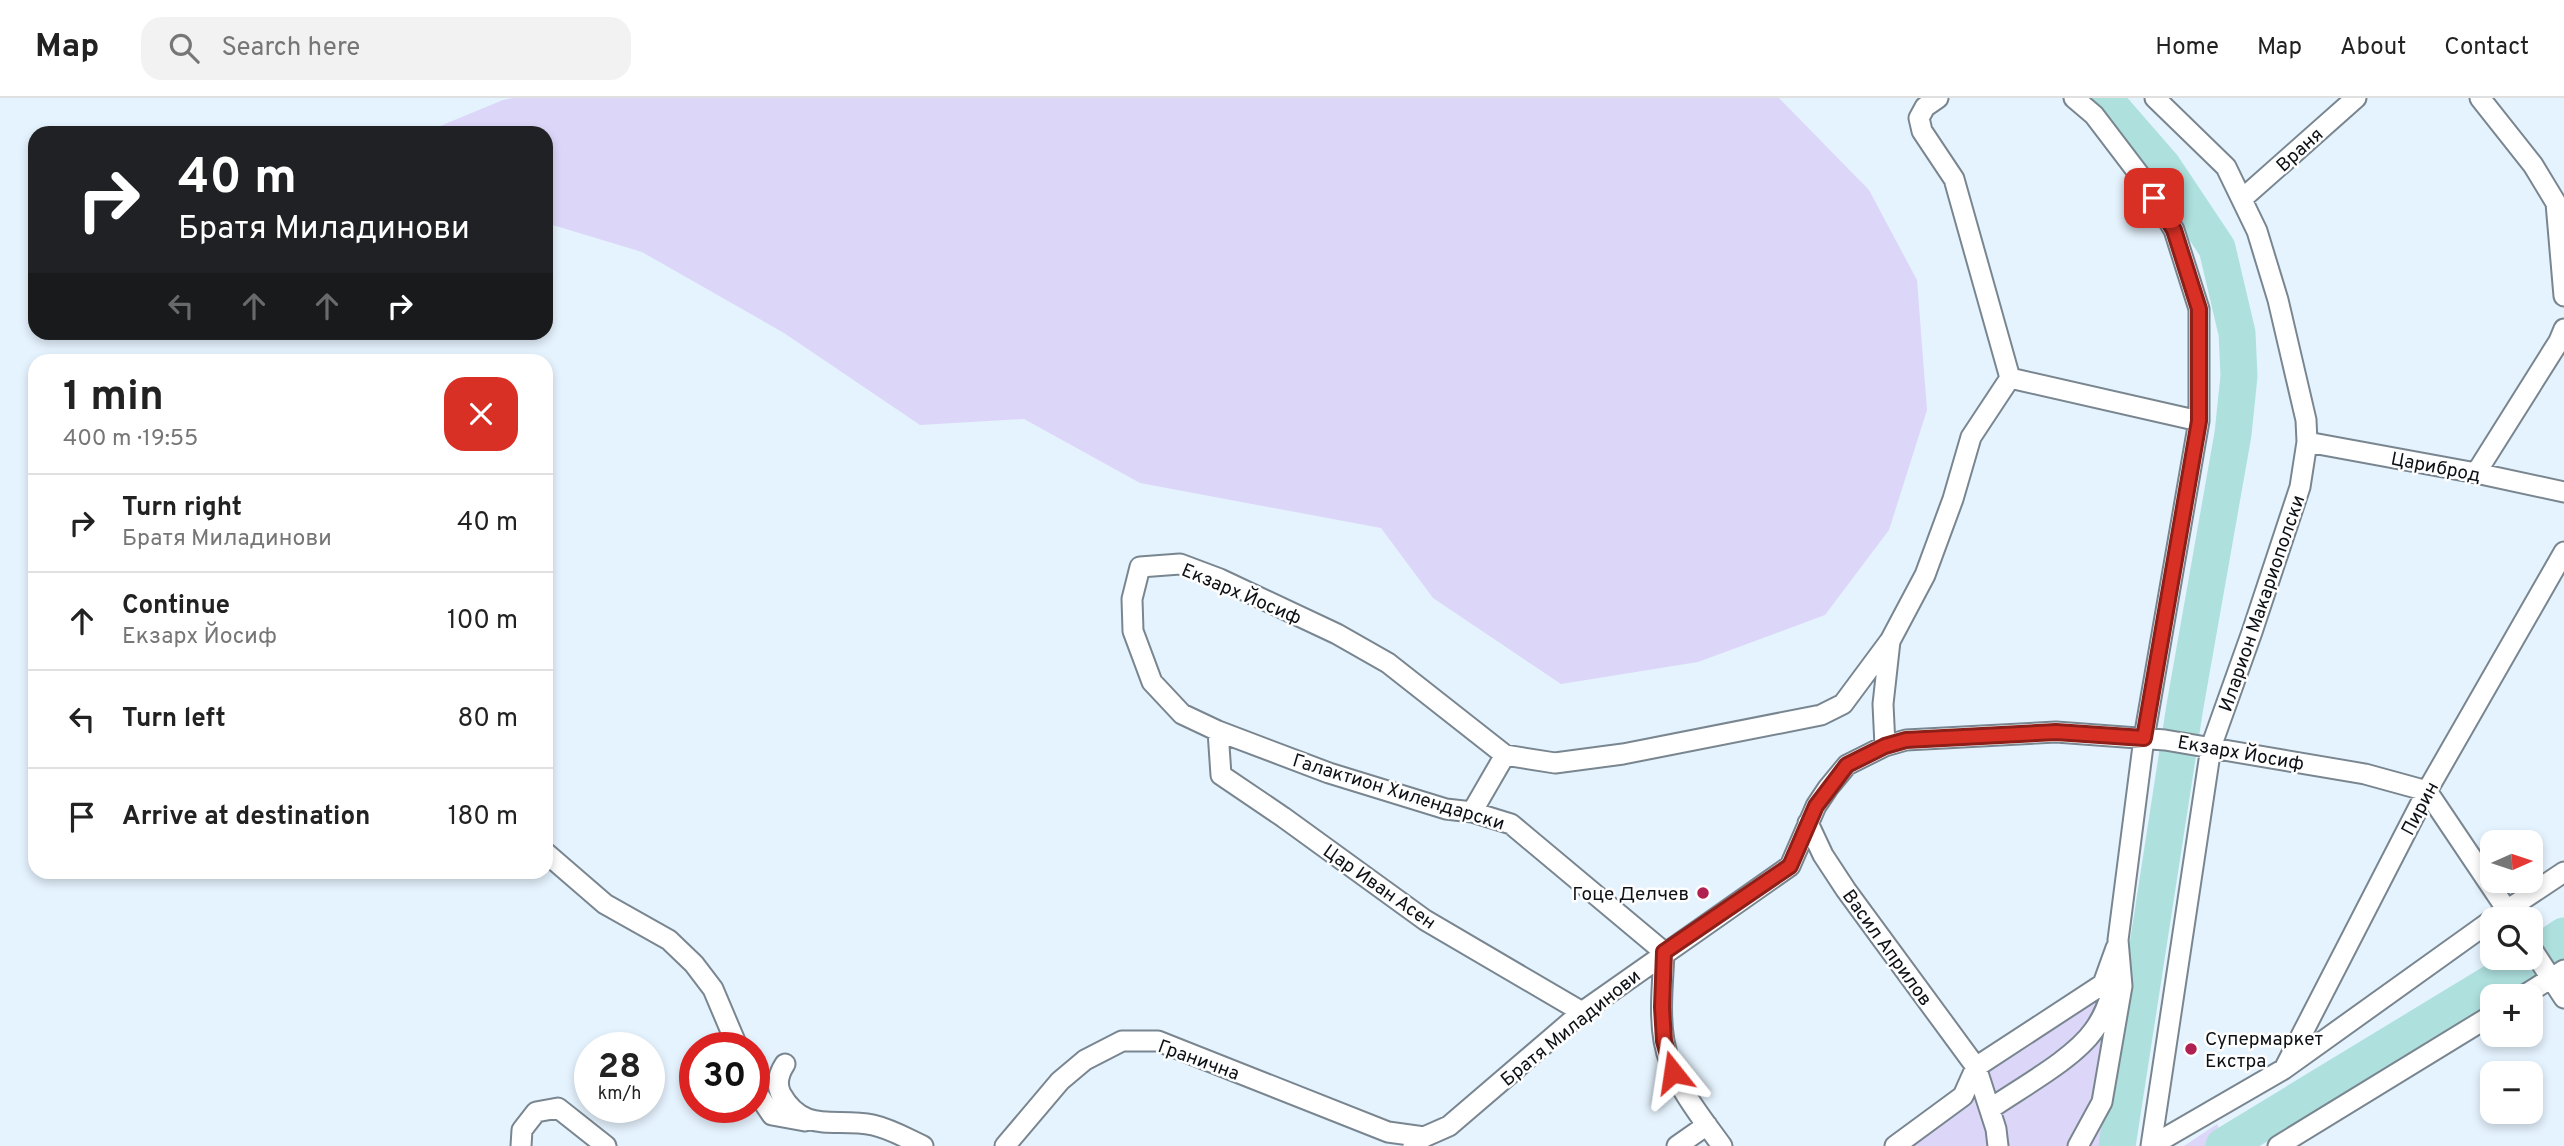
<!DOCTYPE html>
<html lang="en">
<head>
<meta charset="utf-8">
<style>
  :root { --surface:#fff; --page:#f2f2f2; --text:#222; --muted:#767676; --line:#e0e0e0 }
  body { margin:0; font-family:Overpass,sans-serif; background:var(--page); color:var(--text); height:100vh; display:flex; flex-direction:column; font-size:26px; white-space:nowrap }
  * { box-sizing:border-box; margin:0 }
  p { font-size:23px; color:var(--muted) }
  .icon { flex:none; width:38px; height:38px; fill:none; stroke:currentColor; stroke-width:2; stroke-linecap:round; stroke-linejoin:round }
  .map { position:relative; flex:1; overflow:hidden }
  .sheet { position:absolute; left:28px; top:256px; width:525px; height:525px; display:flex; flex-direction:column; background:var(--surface); border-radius:21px; box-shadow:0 4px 10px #0003 }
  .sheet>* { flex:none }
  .top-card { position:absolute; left:28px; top:28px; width:525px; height:214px; border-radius:21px; box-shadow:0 4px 10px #0003; background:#202124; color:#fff; overflow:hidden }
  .needle { width:46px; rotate:87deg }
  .buttons { position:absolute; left:2480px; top:732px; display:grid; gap:14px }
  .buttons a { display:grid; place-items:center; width:63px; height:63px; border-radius:14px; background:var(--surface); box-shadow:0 4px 10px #0003; font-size:35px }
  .speed { position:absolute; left:574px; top:934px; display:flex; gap:14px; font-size:35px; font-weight:700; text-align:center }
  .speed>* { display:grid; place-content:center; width:91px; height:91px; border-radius:50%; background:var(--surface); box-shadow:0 4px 10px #0003; line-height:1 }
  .speed small { font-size:18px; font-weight:400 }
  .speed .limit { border:10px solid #d22; background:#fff; color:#111 }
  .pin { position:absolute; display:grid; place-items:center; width:60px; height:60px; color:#fff; margin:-30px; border-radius:14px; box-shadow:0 4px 10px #0006 }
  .me { position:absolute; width:77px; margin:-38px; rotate:345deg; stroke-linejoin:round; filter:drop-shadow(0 0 5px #0008) }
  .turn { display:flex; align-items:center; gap:24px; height:147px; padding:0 35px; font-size:32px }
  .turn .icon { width:91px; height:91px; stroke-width:2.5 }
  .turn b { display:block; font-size:49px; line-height:60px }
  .lanes { display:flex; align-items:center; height:66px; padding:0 35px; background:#0003; justify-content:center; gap:35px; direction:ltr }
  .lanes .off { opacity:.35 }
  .round { display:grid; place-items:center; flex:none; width:74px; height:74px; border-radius:21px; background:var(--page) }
  .headline { display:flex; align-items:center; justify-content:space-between; height:119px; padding:0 35px }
  h1 { font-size:42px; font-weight:700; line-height:52px }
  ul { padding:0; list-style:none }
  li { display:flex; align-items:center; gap:21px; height:98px; padding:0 35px; border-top:2px solid var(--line) }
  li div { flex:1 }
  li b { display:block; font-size:26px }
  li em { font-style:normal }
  header { display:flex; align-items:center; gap:42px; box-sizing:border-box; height:98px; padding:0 35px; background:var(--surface); border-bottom:2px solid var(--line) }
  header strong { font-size:33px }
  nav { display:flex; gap:38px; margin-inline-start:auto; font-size:24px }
  .search { width:490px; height:63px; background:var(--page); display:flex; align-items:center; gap:18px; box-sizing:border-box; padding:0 24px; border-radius:21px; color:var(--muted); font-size:26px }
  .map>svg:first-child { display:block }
  .green { fill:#dcd6f9 }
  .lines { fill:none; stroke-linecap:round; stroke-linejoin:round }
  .river { stroke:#aee0de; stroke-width:37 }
  .minor-casing { stroke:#798690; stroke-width:23 }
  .minor { stroke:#fff; stroke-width:19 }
  .route-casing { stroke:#8d1f18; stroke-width:18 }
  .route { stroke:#d93025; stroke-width:12 }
  .poi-dot { fill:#b02050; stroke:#fefefe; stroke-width:2.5 }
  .labels { text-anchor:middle; stroke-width:5; stroke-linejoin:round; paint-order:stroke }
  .street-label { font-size:19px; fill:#0d1115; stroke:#fefefe }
  .poi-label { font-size:19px; fill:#0d1115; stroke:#fefefe; text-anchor:end }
</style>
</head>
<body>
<header>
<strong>Map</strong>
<div class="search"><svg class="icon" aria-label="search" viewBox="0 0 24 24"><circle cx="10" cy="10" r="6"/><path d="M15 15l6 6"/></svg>Search here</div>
<nav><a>Home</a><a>Map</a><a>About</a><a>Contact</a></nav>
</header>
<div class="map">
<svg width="2564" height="1048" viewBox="0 0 2564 1048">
  <rect width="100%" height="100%" fill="#e5f3fe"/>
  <path class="green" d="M 513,0 L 1779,0 L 1869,92 L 1917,182 L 1927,312 L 1889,432 L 1825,517 L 1698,564 L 1561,586 L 1433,500 L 1381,430 L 1140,385 L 1024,321 L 920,327 L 784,235 L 642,154 L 546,125 L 546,35 L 428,33 L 503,2 Z
    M 2103,886 L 2155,891 L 2133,1048 L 1893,1048 L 1976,969 Z
    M 2217,1026 L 2227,1048 L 2184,1048 Z"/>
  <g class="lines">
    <path class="river" d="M 2103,0 L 2163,69 L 2217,150 L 2237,235 L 2239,278 L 2233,336 L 2185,608 L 2117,1048
      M 2224,1048 L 2510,874 L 2564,838"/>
    <g class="minor-casing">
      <path id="minor" d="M 1938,0 L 1925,9 L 1919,20 L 1922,33 L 1954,81 L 2010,280
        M 2074,0 L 2094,17 L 2145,84 L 2174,132 L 2199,211 L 2199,323 L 2144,640 L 2118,842 L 2122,888 L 2102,1004 L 2078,1048
        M 2480,0 L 2533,67 L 2556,105 L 2564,198
        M 2242,101 L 2356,0
        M 2010,280 L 2199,323
        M 2307,344 L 2476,375 L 2564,394
        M 2476,375 L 2559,243 L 2564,231
        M 1218,633 L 1221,677 L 1283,719 L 1425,822 L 1582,914
        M 1885,648 L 1906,642 L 2056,634 L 2165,642 L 2365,676 L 2427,693 L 2513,821
        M 1505,657 L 1388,565 L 1337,536 L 1220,481 L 1180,466 L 1140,469 L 1132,501 L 1133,533 L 1152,584 L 1182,616 L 1218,633 L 1329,675 L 1446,711 L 1472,714 L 1511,726 L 1664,854
        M 1472,714 L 1505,657 L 1555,665 L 1623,656 L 1821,617 L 1843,606 L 1889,544
        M 1808,725 L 1823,757 L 1846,792 L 1976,969 L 1996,1031 L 1998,1048
        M 546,755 L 605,806 L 669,842 L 694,866 L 713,891 L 738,950
        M 2498,818 L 2564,774
        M 2530,848 L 2564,900
        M 1664,854 C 1663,883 1659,914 1664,943 C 1671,983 1699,1016 1722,1048
        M 2523,898 L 2564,872
        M 785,966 C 779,975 776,986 781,996 C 804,1037 835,1019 873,1027 C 891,1031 906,1040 923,1048
        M 2284,971 L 2427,693 L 2564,454
        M 754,990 L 772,1017 L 805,1023
        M 1990,1011 C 2020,990 2074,961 2094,932 C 2103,920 2108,906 2113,892
        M 521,1048 L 522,1032 L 536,1014 L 558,1010 L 606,1048
        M 1005,1048 L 1060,983 L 1085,962 L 1122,943 L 1158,943 L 1388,1034 L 1424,1039
        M 1413,1048 L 1424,1039 L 1449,1028 L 1582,914 L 1790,768 L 1816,708 L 1828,690 L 1847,667 L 1885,648 L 1883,606 L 1890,543 L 1925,477 L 1953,401 L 1971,339 L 2010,280
        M 1677,1048 L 1707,1027
        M 1895,1048 L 1963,998 L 1976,969 L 2103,886 L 2116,850
        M 2151,1048 L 2211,649 L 2252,534 L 2300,389 L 2307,344 L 2306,322 L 2278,202 L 2257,133 L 2226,69 L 2155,0
        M 2151,1048 L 2284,971 L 2492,822
        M 2278,1048 L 2492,917"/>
    </g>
    <use href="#minor" class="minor"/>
  </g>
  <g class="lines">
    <g class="route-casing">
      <path id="route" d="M 1673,974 L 1664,943 L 1662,909 L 1664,854 L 1790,768 L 1816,708 L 1847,667 L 1885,648 L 1906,642 L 2056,634 L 2144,640 L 2199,323 L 2199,211 L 2174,132 L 2154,100"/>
    </g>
    <use href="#route" class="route"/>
  </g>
  <g class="poi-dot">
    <circle cx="1703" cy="795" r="7"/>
    <circle cx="2191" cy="951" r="7"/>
  </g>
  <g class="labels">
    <g class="street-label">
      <text transform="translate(2299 51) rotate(-42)" y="7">Враня</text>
      <text transform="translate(2436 368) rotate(11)" y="7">Цариброд</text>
      <text transform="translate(1242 495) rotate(23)" y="7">Екзарх Йосиф</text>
      <text transform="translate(2261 505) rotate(-71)" y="7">Иларион Макариополски</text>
      <text transform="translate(2241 654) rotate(10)" y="7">Екзарх Йосиф</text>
      <text transform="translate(1399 693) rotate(17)" y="7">Галактион Хилендарски</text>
      <text transform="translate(2419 710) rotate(-62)" y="7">Пирин</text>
      <text transform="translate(1380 788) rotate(35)" y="7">Цар Иван Асен</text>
      <text transform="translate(1888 849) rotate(54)" y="7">Васил Априлов</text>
      <text transform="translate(1570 929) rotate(-39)" y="7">Братя Миладинови</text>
      <text transform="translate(1199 961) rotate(20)" y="7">Гранична</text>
    </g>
    <g class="poi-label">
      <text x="1689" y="802">Гоце Делчев</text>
      <text x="2205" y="947" text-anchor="start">Супермаркет<tspan x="2205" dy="22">Екстра</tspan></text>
    </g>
  </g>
</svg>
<div class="buttons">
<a><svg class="needle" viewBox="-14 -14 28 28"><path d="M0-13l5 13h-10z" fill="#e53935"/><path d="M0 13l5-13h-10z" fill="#767676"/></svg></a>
<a><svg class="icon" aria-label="search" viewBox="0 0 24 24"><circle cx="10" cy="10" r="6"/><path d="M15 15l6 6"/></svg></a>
<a>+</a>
<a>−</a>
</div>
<div class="speed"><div>28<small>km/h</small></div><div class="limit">30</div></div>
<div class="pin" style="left:2154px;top:100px;background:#d93025"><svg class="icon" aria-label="arrive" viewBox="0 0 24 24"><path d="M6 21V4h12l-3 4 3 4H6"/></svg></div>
<svg class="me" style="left:1673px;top:974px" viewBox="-20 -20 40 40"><path d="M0-17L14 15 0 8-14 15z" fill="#d93025" stroke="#fff" stroke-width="4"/></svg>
<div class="top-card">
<div class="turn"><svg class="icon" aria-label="right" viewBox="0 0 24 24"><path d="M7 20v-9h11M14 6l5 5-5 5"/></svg><div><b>40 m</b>Братя Миладинови</div></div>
<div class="lanes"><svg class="icon off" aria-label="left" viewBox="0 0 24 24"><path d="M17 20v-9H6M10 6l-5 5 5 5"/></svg><svg class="icon off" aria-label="ahead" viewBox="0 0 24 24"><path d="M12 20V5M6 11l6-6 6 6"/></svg><svg class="icon off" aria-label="ahead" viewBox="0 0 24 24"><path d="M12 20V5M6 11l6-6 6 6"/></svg><svg class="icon" aria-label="right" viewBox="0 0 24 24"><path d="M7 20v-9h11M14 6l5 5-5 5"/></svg></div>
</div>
<section class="sheet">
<div class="headline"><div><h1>1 min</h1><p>400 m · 19:55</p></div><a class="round" style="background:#d93025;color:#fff"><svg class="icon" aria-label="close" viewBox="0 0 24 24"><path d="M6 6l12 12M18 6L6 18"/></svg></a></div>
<ul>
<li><svg class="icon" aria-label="right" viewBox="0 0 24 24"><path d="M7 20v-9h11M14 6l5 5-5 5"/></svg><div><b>Turn right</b><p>Братя Миладинови</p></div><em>40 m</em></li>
<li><svg class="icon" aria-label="ahead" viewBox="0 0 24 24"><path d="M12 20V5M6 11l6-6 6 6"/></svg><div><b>Continue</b><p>Екзарх Йосиф</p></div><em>100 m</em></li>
<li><svg class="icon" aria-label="left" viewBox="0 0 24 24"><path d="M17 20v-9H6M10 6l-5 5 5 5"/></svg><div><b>Turn left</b></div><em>80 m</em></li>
<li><svg class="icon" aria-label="arrive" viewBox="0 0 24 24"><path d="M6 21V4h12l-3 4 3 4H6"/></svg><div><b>Arrive at destination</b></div><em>180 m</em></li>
</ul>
</section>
</div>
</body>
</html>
